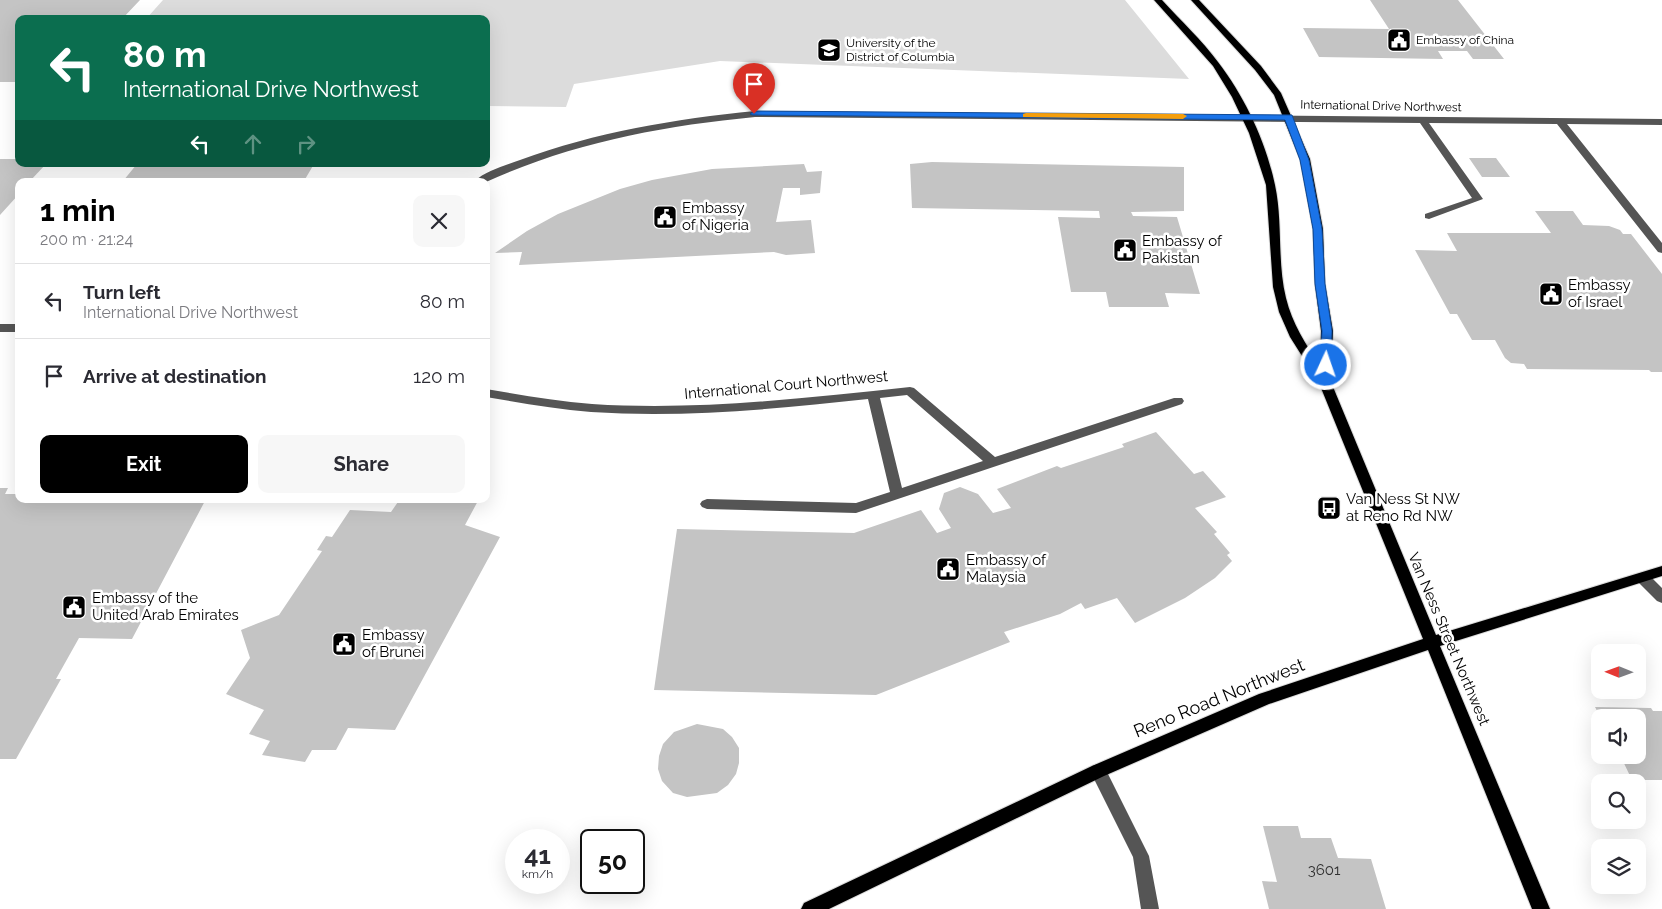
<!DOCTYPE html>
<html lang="en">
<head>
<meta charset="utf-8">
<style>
  :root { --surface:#fff; --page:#f7f7f7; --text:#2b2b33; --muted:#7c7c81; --line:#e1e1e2; --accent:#000 }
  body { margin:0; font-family:Raleway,sans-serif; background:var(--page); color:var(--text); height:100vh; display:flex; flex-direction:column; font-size:19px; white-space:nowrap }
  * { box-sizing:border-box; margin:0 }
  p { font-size:16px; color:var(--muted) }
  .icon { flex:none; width:28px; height:28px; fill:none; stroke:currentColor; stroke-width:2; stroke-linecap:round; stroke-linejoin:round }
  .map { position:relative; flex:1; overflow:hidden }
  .panel { position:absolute; left:15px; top:178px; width:475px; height:325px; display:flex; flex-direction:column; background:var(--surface); border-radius:10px; box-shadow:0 5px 20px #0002 }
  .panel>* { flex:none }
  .hud { position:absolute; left:15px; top:15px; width:475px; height:152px; border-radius:10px; box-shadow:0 5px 20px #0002; background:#0b6e4f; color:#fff; overflow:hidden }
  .needle { width:32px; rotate:271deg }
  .fabs { position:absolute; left:1591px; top:644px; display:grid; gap:10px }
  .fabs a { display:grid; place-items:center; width:55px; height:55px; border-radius:10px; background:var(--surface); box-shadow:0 5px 20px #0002; font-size:25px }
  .speed { position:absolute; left:505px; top:829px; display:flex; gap:10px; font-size:25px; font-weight:700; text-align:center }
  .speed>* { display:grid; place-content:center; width:65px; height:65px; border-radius:50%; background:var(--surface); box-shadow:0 5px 20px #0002; line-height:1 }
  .speed small { font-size:12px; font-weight:400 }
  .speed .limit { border:2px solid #111; border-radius:8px; background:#fff; color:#111 }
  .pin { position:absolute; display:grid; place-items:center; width:42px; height:42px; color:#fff; margin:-51px -21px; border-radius:50% 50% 50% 0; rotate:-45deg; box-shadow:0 0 5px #0007 }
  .pin .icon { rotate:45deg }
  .me { position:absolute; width:55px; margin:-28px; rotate:3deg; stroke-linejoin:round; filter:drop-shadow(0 0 4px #0008) }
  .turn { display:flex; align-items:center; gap:18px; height:105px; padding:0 25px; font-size:22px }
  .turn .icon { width:65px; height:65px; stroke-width:2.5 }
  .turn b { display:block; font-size:35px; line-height:42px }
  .lanes { display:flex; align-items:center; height:48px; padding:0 25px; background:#0003; justify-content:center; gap:25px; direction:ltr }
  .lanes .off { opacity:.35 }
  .round { display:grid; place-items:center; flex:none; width:52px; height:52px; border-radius:10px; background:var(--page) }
  .overview { display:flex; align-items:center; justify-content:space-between; height:85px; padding:0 25px }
  h1 { font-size:30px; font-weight:700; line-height:38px; color:var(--accent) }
  .button { display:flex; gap:10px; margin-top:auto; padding:10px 25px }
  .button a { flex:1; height:58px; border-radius:10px; background:var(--accent); color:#fff; font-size:20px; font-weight:700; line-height:58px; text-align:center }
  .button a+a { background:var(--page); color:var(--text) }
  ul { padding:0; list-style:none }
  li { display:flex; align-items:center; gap:15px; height:75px; padding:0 25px; border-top:1px solid var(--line) }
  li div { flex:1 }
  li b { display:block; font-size:19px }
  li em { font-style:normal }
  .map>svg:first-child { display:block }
  .green { fill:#dcdcdc }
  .building { fill:#c4c4c4 }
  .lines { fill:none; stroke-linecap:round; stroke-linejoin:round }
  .major-casing { stroke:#dbdbdb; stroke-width:2 }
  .minor { fill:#555; fill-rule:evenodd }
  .major { fill:#000; fill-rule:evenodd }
  .route { fill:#1a73e8; stroke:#114b97 }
  .slow { fill:#f59e0b }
  .labels { text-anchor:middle; stroke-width:5; stroke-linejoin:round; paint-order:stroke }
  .far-poi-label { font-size:12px; fill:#000; stroke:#fff; text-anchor:start }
  .far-street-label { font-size:12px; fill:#000; stroke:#fff }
  .poi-label { font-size:15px; fill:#000; stroke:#fff; text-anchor:start }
  .street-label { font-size:15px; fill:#000; stroke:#fff }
  .near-number-label { font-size:15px; fill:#313131 }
  .near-street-label { font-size:18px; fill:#000; stroke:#fff }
</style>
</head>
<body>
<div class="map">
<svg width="1662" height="909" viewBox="0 0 1662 909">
  <rect width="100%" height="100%" fill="#fff"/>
  <path class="green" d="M 163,0 L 1125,0 L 1189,79 L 720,61 L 574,84 L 566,107 L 486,106 L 486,19 L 146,19 Z"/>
  <path class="building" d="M 0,0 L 140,0 L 122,19 L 19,19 L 19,82 L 0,82 Z
    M 1370,0 L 1458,0 L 1504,59 L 1473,59 L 1467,51 L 1438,51 L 1443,59 L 1319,57 L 1303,28 L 1389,29 Z
    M 1469,158 L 1496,158 L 1510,177 L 1482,177 Z
    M 0,159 L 19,159 L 19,164 L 46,164 L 30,181 L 19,181 L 19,194 L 0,215 Z
    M 932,162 L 1184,167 L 1184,211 L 1131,212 L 1133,216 L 1177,217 L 1200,294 L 1165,293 L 1169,307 L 1109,307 L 1106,292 L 1071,292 L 1058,217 L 1100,218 L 1099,211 L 912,208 L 910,164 Z
    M 137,164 L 314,164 L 304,181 L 123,181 Z
    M 804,164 L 807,172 L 822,171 L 820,193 L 800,195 L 800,188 L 783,188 L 776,222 L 811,220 L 815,253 L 786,255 L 774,252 L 519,265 L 522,252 L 495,253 L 527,231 L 558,214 L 620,189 L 652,180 L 712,169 Z
    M 1535,211 L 1573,211 L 1583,225 L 1609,226 L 1620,230 L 1623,234 L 1631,234 L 1662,274 L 1662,372 L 1651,372 L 1649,370 L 1527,369 L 1524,364 L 1511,363 L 1505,358 L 1495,340 L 1472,340 L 1457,314 L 1450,314 L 1415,250 L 1457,251 L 1447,233 L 1551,233 Z
    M 1156,432 L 1194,474 L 1203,471 L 1226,497 L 1195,508 L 1217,532 L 1214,534 L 1230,553 L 1227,555 L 1232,561 L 1215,578 L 1185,598 L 1135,623 L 1117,598 L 1085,609 L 1081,603 L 1060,614 L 1004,632 L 1010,642 L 876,695 L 654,690 L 677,529 L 854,533 L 921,510 L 937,533 L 951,528 L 939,509 L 944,493 L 960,487 L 978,494 L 993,513 L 1011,508 L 997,489 L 1057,466 L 1061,468 L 1124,447 L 1122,444 Z
    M 0,488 L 8,488 L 5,494 L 19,494 L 19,499 L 206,499 L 132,639 L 79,638 L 56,679 L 61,679 L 16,759 L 0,759 Z
    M 400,499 L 479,499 L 465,525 L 500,537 L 395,730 L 348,728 L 336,750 L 312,750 L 305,762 L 262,755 L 270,741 L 249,734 L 264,710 L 226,694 L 250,658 L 241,630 L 279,615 L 322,551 L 317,550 L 326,536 L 332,537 L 350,510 L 391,512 Z
    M 1595,707 L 1651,708 L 1653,711 L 1662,711 L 1662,780 L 1632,780 L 1620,755 L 1638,755 L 1638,718 L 1601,718 Z
    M 697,724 L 723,729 L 732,737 L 739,748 L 739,763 L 736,774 L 728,785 L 717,793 L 687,797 L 673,793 L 662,781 L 658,769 L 659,756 L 663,744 L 674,732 Z
    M 1263,826 L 1298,826 L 1301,838 L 1331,838 L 1338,858 L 1371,859 L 1386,909 L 1269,909 L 1262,881 L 1277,882 Z"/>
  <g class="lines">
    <g class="major-casing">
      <path id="major" d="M 1154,0 L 1162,0 C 1181,21 1202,40 1218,62 C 1245,97 1266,142 1275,185 C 1283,222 1277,262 1286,298 C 1292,323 1306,345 1320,366 L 1321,331 L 1315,284 L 1313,229 L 1300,159 L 1274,95 L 1255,70 L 1191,0 L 1199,0 L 1261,66 L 1281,93 L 1310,159 L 1323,229 L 1325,284 L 1333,331 L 1331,382 L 1436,635 L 1662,566 L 1662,576 L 1440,646 L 1550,909 L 1532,909 L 1428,650 L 1269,704 L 1104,776 L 829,909 L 801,909 L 804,903 L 1092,766 L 1259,694 L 1423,639 L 1319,383 L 1290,337 L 1279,312 L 1273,287 L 1266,185 L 1249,133 L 1232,97 L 1213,66 Z"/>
    </g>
    <path class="minor" d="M 755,111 L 1662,119 L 1662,125 L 1567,124 L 1662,243 L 1662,253 L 1658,252 L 1557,124 L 1429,123 L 1483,199 L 1429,219 L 1425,218 L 1425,214 L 1472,198 L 1420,123 L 755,117 C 661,126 572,143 486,182 L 475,181 C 485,171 506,165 520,160 C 596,132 675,119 755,111 Z
      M 0,324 L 19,324 L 19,332 L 0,332 Z
      M 910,387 L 914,388 L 995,457 L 1174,398 L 1182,398 L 1184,401 L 1182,404 L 856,513 L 707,509 L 702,507 L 700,504 L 702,501 L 707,499 L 856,503 L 890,492 L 868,399 C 776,409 684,418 591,412 C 556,409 521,403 486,397 L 486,389 C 521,395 556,401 592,404 C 698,411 805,398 910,387 ZM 907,395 L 983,461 L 902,488 L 880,398 Z
      M 1643,573 L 1648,574 L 1662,588 L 1662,603 L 1657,601 L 1638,582 L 1636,578 L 1638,574 Z
      M 1098,764 L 1104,766 L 1149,856 L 1159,909 L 1141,909 L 1133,857 L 1090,771 L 1092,766 Z"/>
    <use href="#major" class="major"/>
  </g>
  <path class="route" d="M 754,111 L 1292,115 L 1309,160 L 1322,229 L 1325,284 L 1332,331 L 1331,365 L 1326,368 L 1320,365 L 1322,331 L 1315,284 L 1313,229 L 1300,160 L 1285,120 L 752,115 L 750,114 Z"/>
  <path class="slow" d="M 1026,113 L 1183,114 L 1187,116 L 1183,119 L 1023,117 L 1023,114 Z"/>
  <defs>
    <g id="civic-square" transform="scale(1.25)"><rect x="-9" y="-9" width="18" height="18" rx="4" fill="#000" stroke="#fff"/><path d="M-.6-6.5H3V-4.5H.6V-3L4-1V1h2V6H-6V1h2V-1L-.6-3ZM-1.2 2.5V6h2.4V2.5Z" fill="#fff"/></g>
    <g id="university-square" transform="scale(1.25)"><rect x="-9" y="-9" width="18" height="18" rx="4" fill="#000" stroke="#fff"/><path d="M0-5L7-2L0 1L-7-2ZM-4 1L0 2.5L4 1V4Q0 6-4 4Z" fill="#fff"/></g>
    <g id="bus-square" transform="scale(1.25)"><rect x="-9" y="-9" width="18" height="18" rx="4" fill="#000" stroke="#fff"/><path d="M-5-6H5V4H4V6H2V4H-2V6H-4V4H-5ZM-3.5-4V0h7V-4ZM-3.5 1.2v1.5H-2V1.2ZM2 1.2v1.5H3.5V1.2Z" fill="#fff"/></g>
  </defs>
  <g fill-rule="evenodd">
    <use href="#civic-square" x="1399" y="40"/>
    <use href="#university-square" x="829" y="50"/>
    <use href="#civic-square" x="665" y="217"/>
    <use href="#civic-square" x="1125" y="250"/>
    <use href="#civic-square" x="1551" y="294"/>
    <use href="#bus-square" x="1329" y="508"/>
    <use href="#civic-square" x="948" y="569"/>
    <use href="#civic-square" x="74" y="607"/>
    <use href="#civic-square" x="344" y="644"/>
  </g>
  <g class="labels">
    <g class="far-poi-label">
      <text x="1416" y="44">Embassy of China</text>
      <text x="846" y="47">University of the<tspan x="846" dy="14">District of Columbia</tspan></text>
    </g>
    <g class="far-street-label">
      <text transform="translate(1381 106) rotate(1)" y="4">International Drive Northwest</text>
    </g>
    <g class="poi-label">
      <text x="682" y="213">Embassy<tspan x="682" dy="17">of Nigeria</tspan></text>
      <text x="1142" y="246">Embassy of<tspan x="1142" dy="17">Pakistan</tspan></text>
      <text x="1568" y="290">Embassy<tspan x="1568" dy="17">of Israel</tspan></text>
      <text x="1346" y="504">Van Ness St NW<tspan x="1346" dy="17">at Reno Rd NW</tspan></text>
      <text x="966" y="565">Embassy of<tspan x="966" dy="17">Malaysia</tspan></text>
      <text x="92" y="603">Embassy of the<tspan x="92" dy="17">United Arab Emirates</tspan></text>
      <text x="362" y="640">Embassy<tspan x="362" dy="17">of Brunei</tspan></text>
    </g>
    <g class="street-label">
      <text transform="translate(786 385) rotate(-5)" y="5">International Court Northwest</text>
      <text transform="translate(1449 639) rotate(67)" y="5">Van Ness Street Northwest</text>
    </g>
    <g class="near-number-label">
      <text x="1324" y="875">3601</text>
    </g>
    <g class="near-street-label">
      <text transform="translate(1219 698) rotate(-22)" y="6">Reno Road Northwest</text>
    </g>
  </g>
</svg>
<div class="fabs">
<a><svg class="needle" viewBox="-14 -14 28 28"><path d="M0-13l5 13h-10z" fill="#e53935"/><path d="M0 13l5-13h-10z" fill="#7c7c81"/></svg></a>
<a><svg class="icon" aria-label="sound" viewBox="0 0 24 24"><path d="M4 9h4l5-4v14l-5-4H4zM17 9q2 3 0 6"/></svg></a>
<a><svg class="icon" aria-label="search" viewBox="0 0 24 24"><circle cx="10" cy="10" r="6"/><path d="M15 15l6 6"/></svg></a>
<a><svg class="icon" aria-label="layers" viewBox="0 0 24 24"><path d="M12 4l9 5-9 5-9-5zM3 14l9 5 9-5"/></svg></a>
</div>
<div class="speed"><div>41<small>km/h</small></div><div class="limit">50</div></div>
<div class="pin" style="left:754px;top:114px;background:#d93025"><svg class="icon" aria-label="arrive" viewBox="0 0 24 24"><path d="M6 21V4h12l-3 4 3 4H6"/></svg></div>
<svg class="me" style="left:1326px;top:365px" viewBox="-20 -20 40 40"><circle r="17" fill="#1a73e8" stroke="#fff" stroke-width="3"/><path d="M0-11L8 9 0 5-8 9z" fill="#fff"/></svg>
<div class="hud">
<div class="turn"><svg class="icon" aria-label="left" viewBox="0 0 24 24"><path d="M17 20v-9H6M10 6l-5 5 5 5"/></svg><div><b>80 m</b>International Drive Northwest</div></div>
<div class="lanes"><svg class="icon" aria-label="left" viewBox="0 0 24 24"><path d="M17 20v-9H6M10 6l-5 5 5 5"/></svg><svg class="icon off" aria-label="ahead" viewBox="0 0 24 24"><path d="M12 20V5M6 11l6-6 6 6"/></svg><svg class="icon off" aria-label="right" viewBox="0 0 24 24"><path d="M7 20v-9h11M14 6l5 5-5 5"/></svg></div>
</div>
<section class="panel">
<div class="overview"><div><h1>1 min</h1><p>200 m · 21:24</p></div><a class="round"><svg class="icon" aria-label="close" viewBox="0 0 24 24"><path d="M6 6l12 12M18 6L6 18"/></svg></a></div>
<ul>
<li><svg class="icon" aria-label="left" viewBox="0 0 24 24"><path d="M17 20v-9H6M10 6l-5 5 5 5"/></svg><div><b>Turn left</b><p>International Drive Northwest</p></div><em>80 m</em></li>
<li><svg class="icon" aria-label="arrive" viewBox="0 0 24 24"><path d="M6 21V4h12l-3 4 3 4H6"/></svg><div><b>Arrive at destination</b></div><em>120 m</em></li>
</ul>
<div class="button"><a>Exit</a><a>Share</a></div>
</section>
</div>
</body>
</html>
